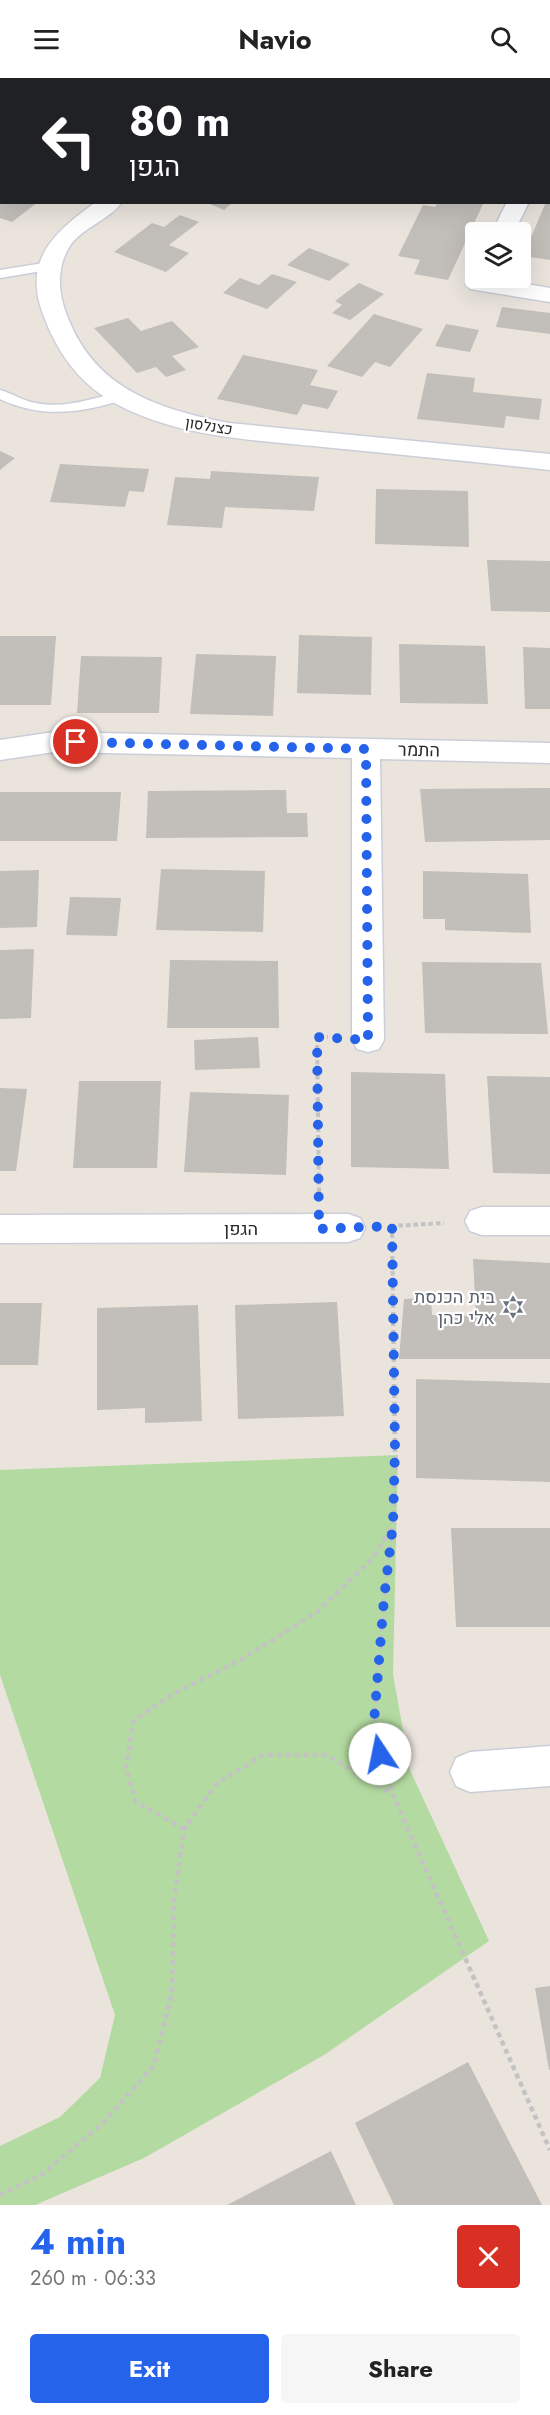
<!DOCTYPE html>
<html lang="en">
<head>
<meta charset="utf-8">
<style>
  :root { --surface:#fff; --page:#f6f6f6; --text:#222; --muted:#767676; --accent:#2563eb }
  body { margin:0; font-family:Jost,Heebo,sans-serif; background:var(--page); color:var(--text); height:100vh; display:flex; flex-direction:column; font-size:22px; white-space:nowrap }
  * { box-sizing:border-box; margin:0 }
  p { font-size:20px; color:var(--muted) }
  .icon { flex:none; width:33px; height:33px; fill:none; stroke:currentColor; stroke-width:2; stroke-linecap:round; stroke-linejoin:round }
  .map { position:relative; height:2127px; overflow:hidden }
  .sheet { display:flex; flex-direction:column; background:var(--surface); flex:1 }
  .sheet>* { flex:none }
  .guide { position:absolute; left:0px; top:0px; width:550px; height:126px; box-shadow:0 6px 24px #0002; background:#202124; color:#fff; overflow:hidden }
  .fabs { position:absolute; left:465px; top:144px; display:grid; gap:12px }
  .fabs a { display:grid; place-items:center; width:66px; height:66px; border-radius:6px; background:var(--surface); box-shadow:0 6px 24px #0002; font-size:30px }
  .pin { position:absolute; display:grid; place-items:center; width:51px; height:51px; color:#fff; margin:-26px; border:3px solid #fff; border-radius:50%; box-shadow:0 2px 6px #0007 }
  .me { position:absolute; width:66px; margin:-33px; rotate:349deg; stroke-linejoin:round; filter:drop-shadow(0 0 4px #0008) }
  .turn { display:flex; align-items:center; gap:21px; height:126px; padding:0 30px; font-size:27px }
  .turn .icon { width:78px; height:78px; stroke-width:2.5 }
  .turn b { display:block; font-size:42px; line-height:51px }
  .round { display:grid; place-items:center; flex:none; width:63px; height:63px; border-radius:6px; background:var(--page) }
  .headline { display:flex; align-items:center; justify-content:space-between; height:102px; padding:0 30px }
  h1 { font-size:36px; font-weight:700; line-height:45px; color:var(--accent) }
  .action { display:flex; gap:12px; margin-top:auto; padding:12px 30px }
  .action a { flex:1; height:69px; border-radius:6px; background:var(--accent); color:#fff; font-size:24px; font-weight:700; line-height:69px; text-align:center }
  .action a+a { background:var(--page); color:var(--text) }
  header { display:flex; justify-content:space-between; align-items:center; height:78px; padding:0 30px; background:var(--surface); font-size:27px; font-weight:700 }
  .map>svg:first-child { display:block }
  .green { fill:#b3daa0 }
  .building { fill:#c2beb9 }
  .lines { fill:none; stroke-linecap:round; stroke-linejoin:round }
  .service-casing { stroke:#cbced9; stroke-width:3 }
  .minor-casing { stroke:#cbced9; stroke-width:3 }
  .path-far1 { stroke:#c3c3c3; stroke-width:4; stroke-dasharray:4.5 3; stroke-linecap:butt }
  .path { stroke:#c3c3c3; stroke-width:4.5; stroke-dasharray:5 4; stroke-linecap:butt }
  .service { fill:#fff; fill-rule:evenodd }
  .minor { fill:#fff; fill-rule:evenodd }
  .route { stroke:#2563eb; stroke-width:10; stroke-dasharray:0 18 }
  .labels { text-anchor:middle; stroke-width:4.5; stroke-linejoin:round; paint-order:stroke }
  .far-street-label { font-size:15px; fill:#292929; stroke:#fff }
  .street-label { font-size:18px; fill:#292929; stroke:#fff }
  .worship-label { font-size:18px; fill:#5b616d; stroke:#fff; text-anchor:end }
</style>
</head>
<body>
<header><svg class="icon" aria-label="menu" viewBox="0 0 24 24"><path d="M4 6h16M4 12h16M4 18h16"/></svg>Navio<svg class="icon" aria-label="search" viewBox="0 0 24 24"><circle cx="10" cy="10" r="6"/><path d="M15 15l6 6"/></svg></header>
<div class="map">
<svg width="550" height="2127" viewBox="0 0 550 2127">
  <rect width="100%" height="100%" fill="#eae4dd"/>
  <path class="green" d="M 398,1377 L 393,1596 L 410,1692 L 489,1863 L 324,1977 L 144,2080 L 35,2127 L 0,2127 L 0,2068 L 60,2039 L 100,2000 L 115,1937 L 0,1597 L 0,1392 Z"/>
  <path class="building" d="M 0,124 L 38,124 L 12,144 L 0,140 Z
    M 205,124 L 233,124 L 224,132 Z
    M 438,124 L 483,126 L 448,202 L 414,196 L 420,182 L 398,178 L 423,127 L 435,129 Z
    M 546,124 L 550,124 L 550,182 L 523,178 Z
    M 180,137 L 199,144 L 169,167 L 189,175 L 166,194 L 114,174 L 152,145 L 164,149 Z
    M 309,170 L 350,186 L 329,203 L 287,187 Z
    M 272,196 L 297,204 L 267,231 L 223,215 L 240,200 L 259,207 Z
    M 359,205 L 384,216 L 350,242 L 332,235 L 342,227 L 335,223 Z
    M 502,229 L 550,235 L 550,256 L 496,249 Z
    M 374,236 L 423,251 L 390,289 L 375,284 L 362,299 L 327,288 Z
    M 128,240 L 141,253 L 172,243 L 199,269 L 172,278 L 186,292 L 166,299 L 156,289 L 137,295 L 94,250 Z
    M 446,246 L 479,252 L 470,274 L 435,268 Z
    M 243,277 L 318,292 L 310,307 L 338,313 L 328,331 L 303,326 L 297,337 L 217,321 Z
    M 427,295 L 475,300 L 473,314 L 542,321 L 539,342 L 506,338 L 504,350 L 417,341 Z
    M 0,373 L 15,380 L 0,392 Z
    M 60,386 L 149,391 L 144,414 L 129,413 L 125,429 L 50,424 Z
    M 211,393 L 319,399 L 314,433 L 225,429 L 222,450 L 167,447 L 175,399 L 210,401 Z
    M 376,411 L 468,413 L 469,469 L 375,466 Z
    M 487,482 L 550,483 L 550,534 L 491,533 Z
    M 299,557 L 372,559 L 371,617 L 297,615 Z
    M 0,558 L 56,558 L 51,627 L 0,627 Z
    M 399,566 L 485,568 L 488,626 L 400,625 Z
    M 523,569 L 550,570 L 550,631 L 525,631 Z
    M 196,576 L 276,578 L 273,638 L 190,636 Z
    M 81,578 L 162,579 L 159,635 L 77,635 Z
    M 550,710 L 550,762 L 425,764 L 420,711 Z
    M 286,712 L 287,735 L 307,735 L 308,759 L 146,760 L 148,713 Z
    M 0,714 L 121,714 L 117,763 L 0,763 Z
    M 161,791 L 265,793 L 263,854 L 156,852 Z
    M 39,792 L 37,849 L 0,850 L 0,793 Z
    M 423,793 L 528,796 L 531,855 L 445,852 L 445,841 L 423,841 Z
    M 70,819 L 121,820 L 117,858 L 66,857 Z
    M 34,871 L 31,940 L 0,941 L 0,872 Z
    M 170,882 L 278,883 L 279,950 L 167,950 Z
    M 422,884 L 541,885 L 548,956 L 425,955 Z
    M 258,959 L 260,990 L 195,992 L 194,962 Z
    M 351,994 L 445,996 L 449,1091 L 351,1089 Z
    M 487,998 L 550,999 L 550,1096 L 493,1095 Z
    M 79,1003 L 161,1003 L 157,1090 L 73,1090 Z
    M 0,1010 L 27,1011 L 16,1093 L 0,1093 Z
    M 190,1014 L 289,1017 L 286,1097 L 184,1094 Z
    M 473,1181 L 550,1185 L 550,1281 L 399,1281 L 404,1221 L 431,1220 L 432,1237 L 476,1238 Z
    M 337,1224 L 344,1338 L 238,1341 L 235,1227 Z
    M 0,1225 L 42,1225 L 38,1287 L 0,1287 Z
    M 198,1227 L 202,1343 L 145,1345 L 145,1330 L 97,1332 L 97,1230 Z
    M 416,1301 L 550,1305 L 550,1404 L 416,1400 Z
    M 451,1450 L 550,1450 L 550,1549 L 456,1549 Z
    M 550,1908 L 550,1992 L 549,1992 L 535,1910 Z
    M 468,1984 L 542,2127 L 394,2127 L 355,2045 Z
    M 331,2073 L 356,2127 L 227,2127 Z"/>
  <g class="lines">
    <g class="service-casing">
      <path id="service" d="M 50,184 L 56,188 L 54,191 L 0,200 L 0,192 Z
        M 0,312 C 11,315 20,321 31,324 C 63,332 90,321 120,314 L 127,318 L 125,321 C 83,335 41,341 0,321 Z"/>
    </g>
    <g class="minor-casing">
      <path id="minor" d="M 264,0 L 285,0 L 263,2 Z
        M 96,124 L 122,124 C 108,144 78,150 67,173 C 56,194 59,219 68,240 C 96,312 159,331 229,345 L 550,376 L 550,392 C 478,384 405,377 333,370 C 259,362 177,361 111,323 C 77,303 56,272 43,236 C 22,181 56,153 96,124 Z
        M 507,124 L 529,124 L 514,154 L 492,154 Z
        M 476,194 L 476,200 L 492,200 L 550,210 L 550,224 L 470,211 L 466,206 Z
        M 54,654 L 550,665 L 550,685 L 380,681 L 384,962 L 379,971 L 368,974 L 357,971 L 352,962 L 352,680 L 54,674 L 0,682 L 0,662 Z
        M 482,1129 L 550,1129 L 550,1157 L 482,1157 L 470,1153 L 465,1143 L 470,1133 Z
        M 348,1136 L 360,1140 L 365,1150 L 360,1160 L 348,1164 L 0,1165 L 0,1137 Z
        M 550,1668 L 550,1708 L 470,1714 L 456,1708 L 450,1694 L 456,1680 L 470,1674 Z"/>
    </g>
    <path class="path-far1" d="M 319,1114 L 317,959 L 328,959
      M 391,1148 L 444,1145
      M 392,1148 L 393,1226"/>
    <path class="path" d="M 393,1225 L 395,1371 L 393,1446 L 384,1521 L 373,1656 L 393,1717 L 550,2072
      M 184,1751 L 136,1724 L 126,1690 L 133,1643 L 171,1617 L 242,1581 L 317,1534 L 373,1480 L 392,1448
      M 0,2117 L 40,2098 L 103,2045 L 154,1987 L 172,1915 L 174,1822 L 184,1751 L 217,1705 L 263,1677 L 326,1677 L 392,1716"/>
    <use href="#service" class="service"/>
    <use href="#minor" class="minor"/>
  </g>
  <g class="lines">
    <path class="route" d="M 76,664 L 366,671 L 368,962 L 317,959 L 319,1151 L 392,1148 L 395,1371 L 393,1446 L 384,1521 L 373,1656 L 380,1676"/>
  </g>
  <defs>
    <g id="synagogue-bare" transform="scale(1.8)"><path d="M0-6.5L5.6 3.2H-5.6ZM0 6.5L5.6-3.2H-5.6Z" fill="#6b7280" stroke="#fff" stroke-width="2.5" paint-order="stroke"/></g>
  </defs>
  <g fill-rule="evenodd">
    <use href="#synagogue-bare" x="513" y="1229"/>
  </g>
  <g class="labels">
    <g class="far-street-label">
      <text transform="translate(209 348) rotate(9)" y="5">כצנלסון</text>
    </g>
    <g class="street-label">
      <text transform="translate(419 672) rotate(1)" y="6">התמר</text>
      <text x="241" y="1157">הגפן</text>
    </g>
    <g class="worship-label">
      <text x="495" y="1225">בית הכנסת<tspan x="495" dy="21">אלי כהן</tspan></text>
    </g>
  </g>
</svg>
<div class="fabs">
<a><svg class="icon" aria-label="layers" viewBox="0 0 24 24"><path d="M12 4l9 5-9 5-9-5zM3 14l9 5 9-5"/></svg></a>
</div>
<div class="pin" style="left:76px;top:664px;background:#d93025"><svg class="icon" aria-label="arrive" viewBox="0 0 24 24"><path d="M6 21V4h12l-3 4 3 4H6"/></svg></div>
<svg class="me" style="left:380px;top:1676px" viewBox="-20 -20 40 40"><circle r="19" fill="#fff"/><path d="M0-13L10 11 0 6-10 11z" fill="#2563eb"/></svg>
<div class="guide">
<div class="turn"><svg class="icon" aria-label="left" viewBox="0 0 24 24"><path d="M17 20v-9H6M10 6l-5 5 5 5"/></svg><div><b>80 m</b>הגפן</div></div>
</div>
</div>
<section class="sheet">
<div class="headline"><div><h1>4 min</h1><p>260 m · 06:33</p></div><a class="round" style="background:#d93025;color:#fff"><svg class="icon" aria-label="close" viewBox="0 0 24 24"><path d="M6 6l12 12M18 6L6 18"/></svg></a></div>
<div class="action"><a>Exit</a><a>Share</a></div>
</section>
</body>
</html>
